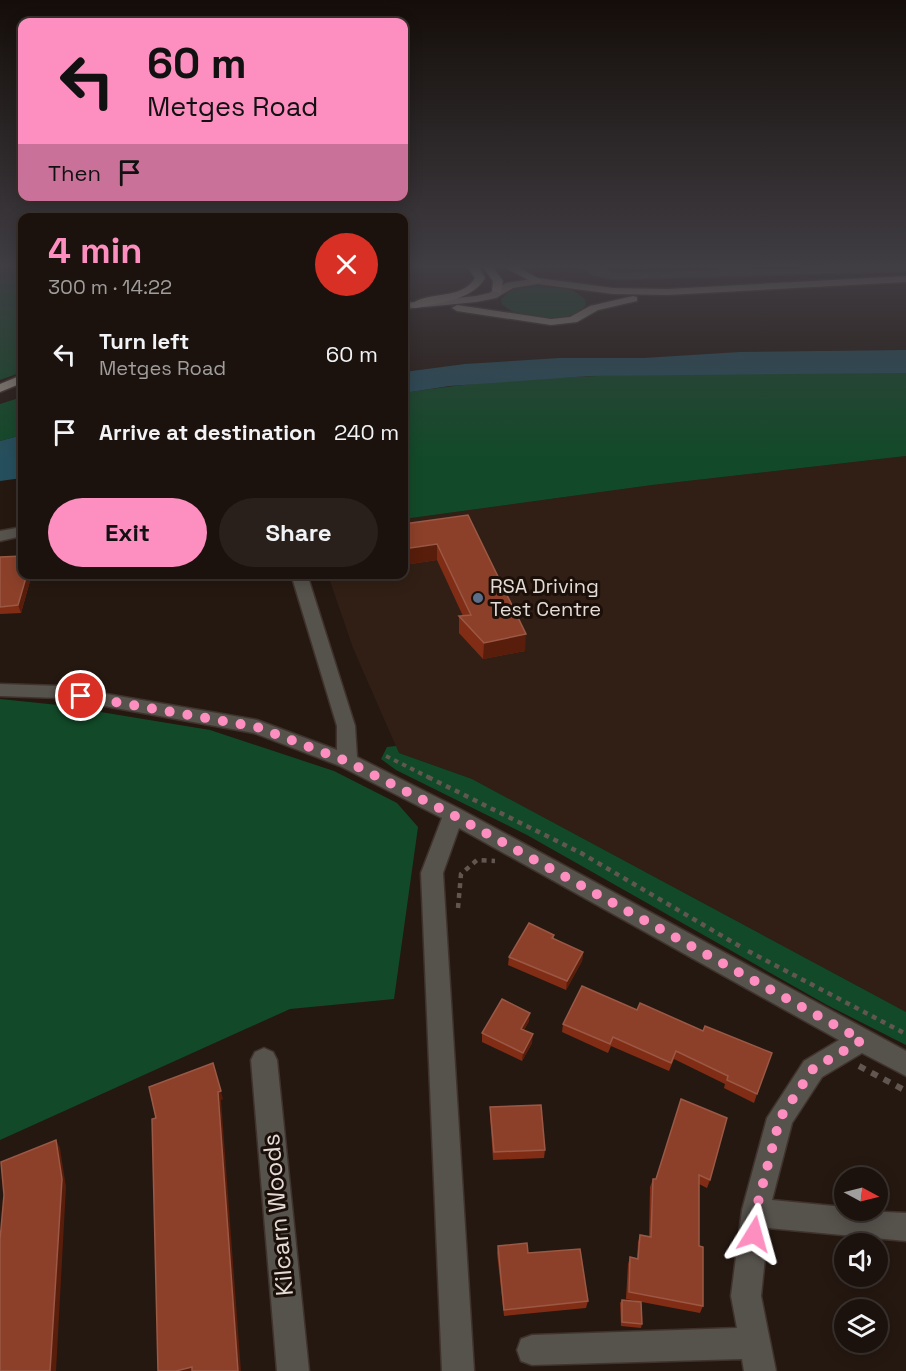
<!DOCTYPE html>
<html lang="en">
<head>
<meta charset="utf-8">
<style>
  :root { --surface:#1c120d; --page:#29201b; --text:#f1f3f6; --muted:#a09e9d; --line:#3a322e; --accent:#fd8ec0 }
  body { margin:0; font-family:"Space Grotesk",sans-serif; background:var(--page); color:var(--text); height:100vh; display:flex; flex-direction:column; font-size:22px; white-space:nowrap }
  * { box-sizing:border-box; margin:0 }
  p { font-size:20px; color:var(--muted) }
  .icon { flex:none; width:33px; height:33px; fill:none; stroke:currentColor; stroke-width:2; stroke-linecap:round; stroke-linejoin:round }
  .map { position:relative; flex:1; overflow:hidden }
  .side { position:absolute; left:18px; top:213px; width:390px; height:366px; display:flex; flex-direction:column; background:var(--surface); border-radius:12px; box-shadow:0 3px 15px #0003,0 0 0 2px var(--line) }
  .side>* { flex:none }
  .banner { position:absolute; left:18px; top:18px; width:390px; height:183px; border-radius:12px; box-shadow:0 3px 15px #0003,0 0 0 2px var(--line); background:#fd8ec0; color:#111; overflow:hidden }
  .needle { width:39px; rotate:97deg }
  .fabs { position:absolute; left:834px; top:1167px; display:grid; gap:12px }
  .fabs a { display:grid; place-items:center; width:54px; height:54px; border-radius:50%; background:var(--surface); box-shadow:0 3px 15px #0003,0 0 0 2px var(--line); font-size:30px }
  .pin { position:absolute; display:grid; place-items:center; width:51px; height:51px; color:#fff; margin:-26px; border:3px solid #fff; border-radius:50%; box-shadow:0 2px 6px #0007 }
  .me { position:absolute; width:66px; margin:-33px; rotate:8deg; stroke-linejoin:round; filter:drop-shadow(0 0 4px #0008) }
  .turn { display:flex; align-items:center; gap:21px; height:126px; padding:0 30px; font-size:27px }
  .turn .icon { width:78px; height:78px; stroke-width:2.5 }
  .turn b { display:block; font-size:42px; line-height:51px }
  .then { display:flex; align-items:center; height:57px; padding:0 30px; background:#0003; gap:12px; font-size:22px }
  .round { display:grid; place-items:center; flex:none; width:63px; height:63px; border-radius:32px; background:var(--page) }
  .summary { display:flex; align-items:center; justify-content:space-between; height:102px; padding:0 30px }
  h1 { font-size:36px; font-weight:600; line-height:45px; color:var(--accent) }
  .button { display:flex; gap:12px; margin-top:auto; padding:12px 30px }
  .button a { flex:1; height:69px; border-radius:36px; background:var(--accent); color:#111; font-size:24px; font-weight:600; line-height:69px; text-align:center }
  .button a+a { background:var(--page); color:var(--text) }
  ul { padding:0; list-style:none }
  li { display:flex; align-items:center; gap:18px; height:78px; padding:0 30px }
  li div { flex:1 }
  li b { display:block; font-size:22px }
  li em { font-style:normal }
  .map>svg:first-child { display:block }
  .built { fill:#311f15 }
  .green { fill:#124a29 }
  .water { fill:#264f5d }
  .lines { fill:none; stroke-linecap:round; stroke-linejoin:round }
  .minor-casing { stroke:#40332d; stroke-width:3 }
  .major-casing { stroke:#40332d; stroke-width:3 }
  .highway-casing { stroke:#40332d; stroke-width:3 }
  .path-far3 { stroke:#625650; stroke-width:2; stroke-dasharray:3 3; stroke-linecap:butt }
  .path-far2 { stroke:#625650; stroke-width:4; stroke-dasharray:4.5 4.5; stroke-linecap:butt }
  .path-far1 { stroke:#625650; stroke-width:4.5; stroke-dasharray:5 5; stroke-linecap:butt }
  .path { stroke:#625650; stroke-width:6; stroke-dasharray:7 7; stroke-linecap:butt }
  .minor { fill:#56524c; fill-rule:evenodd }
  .major { fill:#92897d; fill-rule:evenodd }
  .highway { fill:#a99f90; fill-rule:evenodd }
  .wall { fill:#812d16 }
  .shaded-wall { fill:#581d0b }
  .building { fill:#8c402a; stroke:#9a5845; stroke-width:1.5 }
  .route { stroke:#fd8ec0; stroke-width:10; stroke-dasharray:0 18 }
  .service-dot { fill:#5c6f8a; stroke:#1b0f09; stroke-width:2 }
  .labels { text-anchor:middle; stroke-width:6; stroke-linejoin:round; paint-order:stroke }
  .poi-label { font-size:20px; fill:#e5dcd7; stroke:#1b0f09; text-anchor:start }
  .near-street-label { font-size:24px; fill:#e5dcd7; stroke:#1b0f09 }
</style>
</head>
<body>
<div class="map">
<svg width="906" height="1371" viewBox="0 0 906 1371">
  <rect width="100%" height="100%" fill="#251811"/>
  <path class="built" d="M 906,456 L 906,1012 L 472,779 L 399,753 L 353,648 L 328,575 L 404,574 L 404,519 L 652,485 Z"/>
  <path class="green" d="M 0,267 L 22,267 L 22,372 L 0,380 Z
    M 534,285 L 571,289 L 585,299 L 586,305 C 569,326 520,322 502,304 L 501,299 L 511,290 Z
    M 729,373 L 906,373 L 906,456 L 652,485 L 404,519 L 404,393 C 511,376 620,375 729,373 Z
    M 22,397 L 22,435 L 0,441 L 0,404 Z
    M 0,699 L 58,705 L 210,730 L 334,771 L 397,803 L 418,827 L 394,999 L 290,1009 L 0,1140 Z
    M 396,746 L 399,753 L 472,779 L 906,1012 L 906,1045 L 827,1005 L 527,835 L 396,770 L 381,759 L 387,747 Z"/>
  <path class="water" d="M 906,350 L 906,373 L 590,376 L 449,386 L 404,393 L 404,372 L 465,364 L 560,358 L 644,358 L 740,352 Z
    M 22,435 L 22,478 L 0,481 L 0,441 Z"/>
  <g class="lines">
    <g class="minor-casing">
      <path id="minor" d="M 583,267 L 595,267 L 614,273 L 906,267 L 906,271 L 614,279 L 593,275 Z
        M 22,527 L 22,536 L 0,541 L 0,531 Z
        M 291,574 L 307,574 L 355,726 L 357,757 L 460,809 L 906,1051 L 906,1076 L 862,1053 L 822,1077 L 792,1123 L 772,1200 L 844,1207 L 844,1210 L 906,1213 L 906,1241 L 768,1228 L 761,1296 L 776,1371 L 744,1371 L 742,1359 L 532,1365 L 521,1361 L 517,1350 L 521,1339 L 532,1335 L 737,1328 L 731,1296 L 742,1210 L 767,1118 L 804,1061 L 839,1040 L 459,828 L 443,873 L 474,1371 L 442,1371 L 421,873 L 442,818 L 340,766 L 254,733 L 60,698 L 0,696 L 0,684 L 60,686 L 257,720 L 337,750 L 337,726 Z
        M 264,1048 L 273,1052 L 277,1060 L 309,1371 L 277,1371 L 251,1060 L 255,1052 Z"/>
    </g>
    <g class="major-casing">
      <path id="major" d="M 906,276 L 906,282 L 667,295 L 613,294 L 538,284 L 513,288 L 496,298 L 476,302 L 404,309 L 404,303 L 476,296 L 489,293 L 506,283 L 538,278 L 613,288 L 667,289 Z
        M 633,296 L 637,297 L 637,301 L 598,310 L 577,322 L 551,325 L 457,311 L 452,308 L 457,305 L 551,319 L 570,317 L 590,306 Z
        M 22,375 L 22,383 L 0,392 L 0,384 Z"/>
    </g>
    <g class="highway-casing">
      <path id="highway" d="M 467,267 L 479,267 L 485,278 C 472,301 439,302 415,308 L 410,305 C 428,290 461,301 475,278 Z
        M 483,267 L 493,267 L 503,281 L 501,293 L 492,291 L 493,281 Z
        M 504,267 L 518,267 L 543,281 L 534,283 Z"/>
    </g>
    <path class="path-far3" d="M 409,267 L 415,267"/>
    <path class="path-far2" d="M 386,756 L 432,779"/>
    <path class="path-far1" d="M 428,777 L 581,853 L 741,947
      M 458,908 L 461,874 L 477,860 L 495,861
      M 748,951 L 906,1034"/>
    <path class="path" d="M 859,1066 L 906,1091"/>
    <use href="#minor" class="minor"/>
    <use href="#major" class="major"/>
    <use href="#highway" class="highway"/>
  </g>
  <path class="wall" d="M 468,515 L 525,651 L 483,659 L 459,633 L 459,616 L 463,616 L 437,560 L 404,565 L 404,524 Z
    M 0,557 L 22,574 L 32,574 L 21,613 L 0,614 Z
    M 554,935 L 554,939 L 583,952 L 582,961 L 566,990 L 508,965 L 509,957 Z
    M 637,1010 L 757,1094 L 754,1103 L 724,1088 L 725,1084 L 674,1059 L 669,1071 L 611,1046 L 608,1053 L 562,1032 L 563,1024 Z
    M 529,1021 L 524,1030 L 532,1043 L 522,1061 L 482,1042 L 482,1033 Z
    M 681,1099 L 710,1180 L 707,1188 L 699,1184 L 699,1246 L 703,1306 L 700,1313 L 626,1299 L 628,1264 L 630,1257 L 637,1258 L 638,1242 L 640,1235 L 649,1237 L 650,1187 L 653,1179 L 656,1179 Z
    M 490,1107 L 545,1150 L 544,1158 L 493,1160 L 490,1116 Z
    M 498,1246 L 528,1253 L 588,1301 L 586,1308 L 504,1316 L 497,1253 Z
    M 622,1300 L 642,1324 L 641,1328 L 621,1326 L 620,1303 Z"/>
  <path class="shaded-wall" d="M 437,544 L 437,560 L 404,565 L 404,549 Z
    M 27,574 L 32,574 L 21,613 L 18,605 Z
    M 526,634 L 525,651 L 483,659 L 484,643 Z
    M 583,952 L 582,961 L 566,990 L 567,981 Z
    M 530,1013 L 529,1021 L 520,1037 L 521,1029 Z
    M 533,1034 L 532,1043 L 522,1061 L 523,1053 Z
    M 213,1063 L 223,1099 L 221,1100 L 241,1371 L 238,1371 Z
    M 56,1140 L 60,1148 L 66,1187 L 56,1371 L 50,1371 Z
    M 192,1367 L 194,1371 L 176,1371 Z"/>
  <path class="building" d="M 468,515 L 526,634 L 484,643 L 459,616 L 471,615 L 437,544 L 404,549 L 404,524 Z
    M 22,556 L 22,574 L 27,574 L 18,605 L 0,607 L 0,557 Z
    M 529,923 L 554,935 L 552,938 L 583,952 L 567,981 L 509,957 Z
    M 582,986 L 637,1010 L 640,1003 L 703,1031 L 705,1026 L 772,1053 L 757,1094 L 727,1080 L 728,1076 L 676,1051 L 671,1063 L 613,1037 L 610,1044 L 563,1024 Z
    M 502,999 L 530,1013 L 521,1029 L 533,1034 L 523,1053 L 482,1033 Z
    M 213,1063 L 221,1091 L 218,1092 L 238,1371 L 192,1371 L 192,1367 L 176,1371 L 158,1371 L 152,1119 L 156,1118 L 149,1087 Z
    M 681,1099 L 727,1118 L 710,1180 L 699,1175 L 699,1246 L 703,1247 L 703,1306 L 629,1292 L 630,1257 L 638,1259 L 640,1235 L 651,1237 L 653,1179 L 656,1179 Z
    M 541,1105 L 545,1150 L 494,1152 L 490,1107 Z
    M 56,1140 L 62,1179 L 50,1371 L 0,1371 L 0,1240 L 4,1195 L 1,1162 Z
    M 527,1243 L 528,1253 L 580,1249 L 588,1301 L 504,1310 L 498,1246 Z
    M 622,1300 L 641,1302 L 642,1324 L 622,1322 Z"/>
  <linearGradient id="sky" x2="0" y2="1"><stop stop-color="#140d09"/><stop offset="0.58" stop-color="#403d43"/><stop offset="1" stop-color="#403d43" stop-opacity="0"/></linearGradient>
  <rect width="906" height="459" fill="url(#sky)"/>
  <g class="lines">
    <path class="route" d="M 81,696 L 257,727 L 346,761 L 453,815 L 862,1040 L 813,1069 L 780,1118 L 756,1210 L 754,1234"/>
  </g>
  <circle class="service-dot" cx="478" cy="598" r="6"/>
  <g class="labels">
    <g class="poi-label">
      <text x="490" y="593">RSA Driving<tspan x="490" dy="23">Test Centre</tspan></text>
    </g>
    <g class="near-street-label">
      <text transform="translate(278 1215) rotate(-95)" y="8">Kilcarn Woods</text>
    </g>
  </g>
</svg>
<div class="fabs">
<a><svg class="needle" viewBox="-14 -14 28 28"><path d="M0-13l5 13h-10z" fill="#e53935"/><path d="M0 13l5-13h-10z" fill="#a09e9d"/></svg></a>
<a><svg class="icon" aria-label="sound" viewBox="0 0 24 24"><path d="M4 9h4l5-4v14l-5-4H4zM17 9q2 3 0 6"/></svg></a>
<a><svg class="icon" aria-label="layers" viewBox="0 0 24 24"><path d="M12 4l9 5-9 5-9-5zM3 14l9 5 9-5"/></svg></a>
</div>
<div class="pin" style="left:81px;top:696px;background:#d93025"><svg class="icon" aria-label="arrive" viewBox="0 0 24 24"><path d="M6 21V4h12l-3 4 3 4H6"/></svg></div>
<svg class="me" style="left:754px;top:1234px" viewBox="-20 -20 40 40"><path d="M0-17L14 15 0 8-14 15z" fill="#fd8ec0" stroke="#fff" stroke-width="4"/></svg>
<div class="banner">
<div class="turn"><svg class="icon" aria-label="left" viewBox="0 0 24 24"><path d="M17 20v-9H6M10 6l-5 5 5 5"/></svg><div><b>60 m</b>Metges Road</div></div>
<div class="then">Then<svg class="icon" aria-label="arrive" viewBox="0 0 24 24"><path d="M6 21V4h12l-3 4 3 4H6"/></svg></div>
</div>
<section class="side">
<div class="summary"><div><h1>4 min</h1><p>300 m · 14:22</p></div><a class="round" style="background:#d93025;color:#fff"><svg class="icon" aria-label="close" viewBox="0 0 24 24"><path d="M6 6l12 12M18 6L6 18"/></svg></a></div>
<ul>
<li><svg class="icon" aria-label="left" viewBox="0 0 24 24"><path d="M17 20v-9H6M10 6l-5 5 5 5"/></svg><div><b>Turn left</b><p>Metges Road</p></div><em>60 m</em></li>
<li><svg class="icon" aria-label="arrive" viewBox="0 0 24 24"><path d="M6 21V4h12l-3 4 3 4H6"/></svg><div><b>Arrive at destination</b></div><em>240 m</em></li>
</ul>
<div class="button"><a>Exit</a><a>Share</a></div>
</section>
</div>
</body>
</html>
